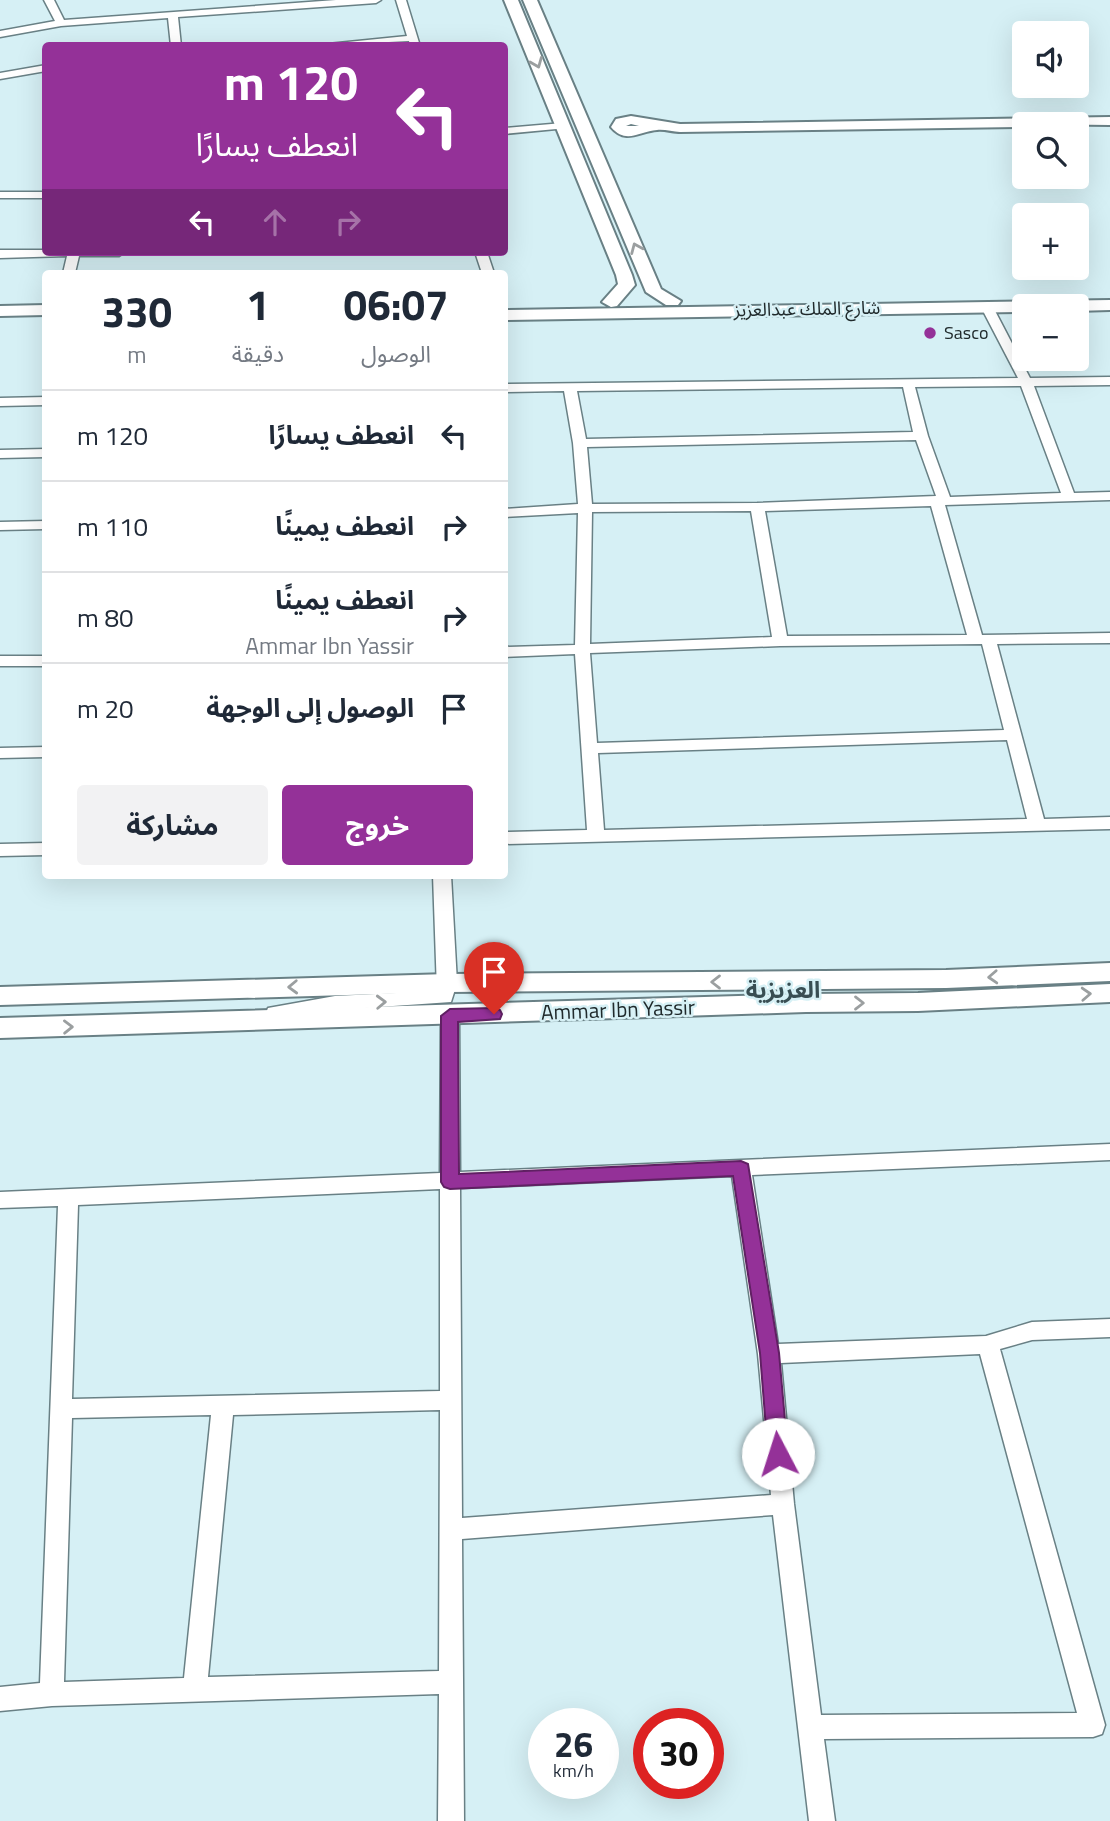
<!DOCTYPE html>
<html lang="ar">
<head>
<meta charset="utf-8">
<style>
  :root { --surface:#fff; --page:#f2f2f3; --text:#1f2937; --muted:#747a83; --line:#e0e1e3; --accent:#943198 }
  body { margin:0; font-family:"Titillium Web","Noto Sans Arabic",sans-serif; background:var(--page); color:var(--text); direction:rtl; height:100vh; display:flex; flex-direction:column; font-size:26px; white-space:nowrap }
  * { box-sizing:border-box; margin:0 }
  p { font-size:23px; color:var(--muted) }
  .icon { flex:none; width:38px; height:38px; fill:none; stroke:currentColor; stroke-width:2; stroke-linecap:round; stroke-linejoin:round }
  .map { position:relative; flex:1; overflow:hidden; direction:ltr }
  .drawer { position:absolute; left:42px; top:270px; width:466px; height:609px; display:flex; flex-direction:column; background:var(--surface); border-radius:7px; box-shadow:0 7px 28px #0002; direction:rtl }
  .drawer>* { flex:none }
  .top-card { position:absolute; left:42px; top:42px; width:466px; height:214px; border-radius:7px; box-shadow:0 7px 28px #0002; direction:rtl; background:#943198; color:#fff; overflow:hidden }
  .tools { position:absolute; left:1012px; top:21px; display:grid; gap:14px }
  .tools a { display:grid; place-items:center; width:77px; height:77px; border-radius:7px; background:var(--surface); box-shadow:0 7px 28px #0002; font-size:35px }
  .speed { position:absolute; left:528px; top:1708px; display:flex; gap:14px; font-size:35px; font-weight:700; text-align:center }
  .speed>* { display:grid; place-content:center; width:91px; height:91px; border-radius:50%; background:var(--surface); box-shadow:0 7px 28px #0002; line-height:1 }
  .speed small { font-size:18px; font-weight:400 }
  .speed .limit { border:10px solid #d22; background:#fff; color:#111 }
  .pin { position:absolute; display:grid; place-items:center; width:60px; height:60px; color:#fff; margin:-72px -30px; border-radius:50% 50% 50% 0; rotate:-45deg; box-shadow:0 0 7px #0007 }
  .pin .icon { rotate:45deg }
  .me { position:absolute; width:77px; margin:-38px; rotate:355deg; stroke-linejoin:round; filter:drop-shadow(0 0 5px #0008) }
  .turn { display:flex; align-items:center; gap:24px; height:147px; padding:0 35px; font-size:32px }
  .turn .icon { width:91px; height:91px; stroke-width:2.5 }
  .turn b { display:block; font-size:49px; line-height:60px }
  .lanes { display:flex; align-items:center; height:66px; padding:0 35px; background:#0003; justify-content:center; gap:35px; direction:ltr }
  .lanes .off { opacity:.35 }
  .eta { display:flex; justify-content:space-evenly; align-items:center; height:119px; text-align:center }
  .eta b { font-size:42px; font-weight:700; line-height:49px }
  .button { display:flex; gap:14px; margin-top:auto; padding:14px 35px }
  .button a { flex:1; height:80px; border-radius:7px; background:var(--accent); color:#fff; font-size:28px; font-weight:700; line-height:80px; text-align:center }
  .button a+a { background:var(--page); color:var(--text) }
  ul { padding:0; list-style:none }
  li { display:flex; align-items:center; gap:21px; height:91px; padding:0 35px; border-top:2px solid var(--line) }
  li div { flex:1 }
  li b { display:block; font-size:26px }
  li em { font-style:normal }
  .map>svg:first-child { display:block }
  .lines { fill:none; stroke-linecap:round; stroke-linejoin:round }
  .street-casing { stroke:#698085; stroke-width:3 }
  .secondary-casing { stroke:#698085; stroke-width:4 }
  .street { fill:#fff; fill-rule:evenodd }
  .secondary { fill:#fff; fill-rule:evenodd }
  .oneway { stroke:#9b9fa0 }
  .route { fill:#943198; stroke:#602063; stroke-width:2 }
  .poi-dot { fill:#943198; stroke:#d6f0f5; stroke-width:2.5 }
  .labels { text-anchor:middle; stroke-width:5; stroke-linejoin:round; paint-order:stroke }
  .far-street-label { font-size:18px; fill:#202a2c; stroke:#d6f0f5 }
  .far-poi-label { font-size:18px; fill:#202a2c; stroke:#d6f0f5; text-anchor:start }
  .street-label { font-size:21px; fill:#202a2c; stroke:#d6f0f5 }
  .neighbourhood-label { font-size:23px; font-weight:bold; fill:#394e53; stroke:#d6f0f5 }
</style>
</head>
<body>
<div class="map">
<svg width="1110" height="1821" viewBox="0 0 1110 1821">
  <rect width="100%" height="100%" fill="#d6f0f5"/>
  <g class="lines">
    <g class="street-casing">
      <path id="street" d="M 44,0 L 54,0 L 64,20 L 336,0 L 381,0 L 376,3 L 178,17 L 181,46 L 171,46 L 168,18 L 61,26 L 0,37 L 0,31 L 55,21 Z
        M 396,0 L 406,0 L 420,46 L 410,46 L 409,41 L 308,46 L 407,36 Z
        M 46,65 L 46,71 L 0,79 L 0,73 Z
        M 563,123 L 568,126 L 567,128 L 504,134 L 504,128 Z
        M 0,192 L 46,192 L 46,198 L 0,198 Z
        M 0,250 L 46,250 L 46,252 L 125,252 L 119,256 L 79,256 L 75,273 L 63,273 L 67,256 L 0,258 Z
        M 475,252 L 487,252 L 494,273 L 482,273 Z
        M 987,303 L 993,307 L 1030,378 L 1110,377 L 1110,385 L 1034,386 L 1074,493 L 1110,492 L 1110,500 L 945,505 L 982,635 L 1110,633 L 1110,643 L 997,644 L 1044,819 L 1110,817 L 1110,829 L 504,844 L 504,832 L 587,830 L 575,654 L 504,657 L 504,647 L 575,645 L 578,513 L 504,517 L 504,509 L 578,504 L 573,443 L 564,391 L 504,392 L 504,384 L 1018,378 L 981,307 ZM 1021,386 L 1061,493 L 950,497 L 928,436 L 915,387 ZM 903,387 L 913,432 L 586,439 L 577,391 ZM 916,440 L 936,496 L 757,503 L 592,504 L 587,447 ZM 931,506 L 967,635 L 787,636 L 765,511 ZM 751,511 L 772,637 L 590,644 L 592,512 ZM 982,644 L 1004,730 L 597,743 L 590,653 L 780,646 ZM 1007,740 L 1027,819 L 604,830 L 598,753 Z
        M 46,397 L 46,405 L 0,406 L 0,398 Z
        M 46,449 L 46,457 L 0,458 L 0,450 Z
        M 46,521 L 46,529 L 0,530 L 0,522 Z
        M 0,656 L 46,656 L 46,666 L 0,666 Z
        M 46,747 L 46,757 L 0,758 L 0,748 Z
        M 46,843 L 46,855 L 0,856 L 0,844 Z
        M 433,875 L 451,875 L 457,983 L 451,1002 L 335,1010 L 275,1020 L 268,1018 L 266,1013 L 268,1008 L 335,996 L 437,991 Z
        M 450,1009 L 457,1011 L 459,1016 L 460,1172 L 1110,1144 L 1110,1160 L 752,1175 L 778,1344 L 986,1336 L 1032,1322 L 1110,1319 L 1110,1337 L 1032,1340 L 1000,1349 L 1105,1725 L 1102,1734 L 1093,1737 L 824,1739 L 835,1821 L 809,1821 L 773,1515 L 462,1539 L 464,1821 L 438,1821 L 439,1694 L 52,1706 L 0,1711 L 0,1687 L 40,1683 L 58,1206 L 0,1208 L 0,1192 L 440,1173 L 441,1016 L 443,1011 ZM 732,1176 L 758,1354 L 771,1495 L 462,1518 L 460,1188 ZM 440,1189 L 440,1391 L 72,1399 L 78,1205 ZM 980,1354 L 1077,1713 L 821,1715 L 794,1504 L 781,1363 ZM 440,1410 L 439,1671 L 208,1677 L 233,1415 ZM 211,1415 L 184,1678 L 64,1682 L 72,1418 Z"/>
    </g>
    <g class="secondary-casing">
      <path id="secondary" d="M 504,0 L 518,0 L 632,275 L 635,285 L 617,306 L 611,307 L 602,302 L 618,284 L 616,275 Z
        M 523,0 L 537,0 L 661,289 L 681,301 L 678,305 L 666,305 L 646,292 Z
        M 631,116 L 680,124 L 1110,117 L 1110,125 L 1024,124 L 1024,127 L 680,132 C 673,132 664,129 657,130 C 640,131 626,145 611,127 L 616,119 ZM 631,124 L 639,126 L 626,126 Z
        M 1110,300 L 1110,310 L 1076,311 L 1076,306 L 1024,306 L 1024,312 L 504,320 L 504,310 Z
        M 46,305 L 46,315 L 0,316 L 0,306 Z
        M 1110,963 L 1110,981 L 946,988 L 448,992 L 0,1005 L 0,987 L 448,974 L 946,970 Z
        M 1110,984 L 1110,1002 L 918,1011 L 806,1012 L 0,1038 L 0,1018 L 806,994 L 918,993 Z"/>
    </g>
    <use href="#street" class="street"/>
    <use href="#secondary" class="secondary"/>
  </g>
  <defs><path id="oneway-chevron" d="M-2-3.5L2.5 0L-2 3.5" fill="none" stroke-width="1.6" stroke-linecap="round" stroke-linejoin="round" transform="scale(1.75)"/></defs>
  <g class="oneway">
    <use href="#oneway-chevron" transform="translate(537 63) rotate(68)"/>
    <use href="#oneway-chevron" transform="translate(636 248) rotate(-113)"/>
    <use href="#oneway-chevron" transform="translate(993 977) rotate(177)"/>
    <use href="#oneway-chevron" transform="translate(716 982) rotate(180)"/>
    <use href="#oneway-chevron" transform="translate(293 987) rotate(178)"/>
    <use href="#oneway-chevron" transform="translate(1086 994) rotate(-3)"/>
    <use href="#oneway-chevron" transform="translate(381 1002) rotate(-2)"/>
    <use href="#oneway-chevron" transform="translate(859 1003)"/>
    <use href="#oneway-chevron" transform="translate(68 1027) rotate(-1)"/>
  </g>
  <path class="route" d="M 494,1008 L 500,1010 L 502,1014 L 500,1019 L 458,1022 L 459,1174 L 741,1161 L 748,1164 L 779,1353 L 788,1454 L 785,1460 L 778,1463 L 771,1460 L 768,1454 L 760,1353 L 733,1176 L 450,1189 L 444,1187 L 441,1182 L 441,1016 L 450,1009 Z"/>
  <circle class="poi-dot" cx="930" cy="333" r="7"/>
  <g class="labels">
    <g class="far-street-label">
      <text transform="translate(807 309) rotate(-1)" y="6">شارع الملك عبدالعزيز</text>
    </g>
    <g class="far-poi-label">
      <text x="944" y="339">Sasco</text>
    </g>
    <g class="street-label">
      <text transform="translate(618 1010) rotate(-2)" y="7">Ammar Ibn Yassir</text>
    </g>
    <g class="neighbourhood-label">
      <text x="783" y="998">العزيزية</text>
    </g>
  </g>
</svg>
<div class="tools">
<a><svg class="icon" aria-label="sound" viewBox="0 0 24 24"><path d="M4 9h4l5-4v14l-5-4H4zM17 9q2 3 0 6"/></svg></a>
<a><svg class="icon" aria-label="search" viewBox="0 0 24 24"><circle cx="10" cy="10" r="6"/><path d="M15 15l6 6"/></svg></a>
<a>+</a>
<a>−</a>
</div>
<div class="speed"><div>26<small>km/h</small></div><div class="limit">30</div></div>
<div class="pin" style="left:494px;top:1014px;background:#d93025"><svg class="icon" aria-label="arrive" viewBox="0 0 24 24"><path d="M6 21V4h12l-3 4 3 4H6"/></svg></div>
<svg class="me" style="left:778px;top:1454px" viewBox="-20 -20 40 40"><circle r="19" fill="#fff"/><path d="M0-13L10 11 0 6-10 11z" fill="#943198"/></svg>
<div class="top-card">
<div class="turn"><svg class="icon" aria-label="left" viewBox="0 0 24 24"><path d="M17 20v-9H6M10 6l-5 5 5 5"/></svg><div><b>120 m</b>انعطف يسارًا</div></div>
<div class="lanes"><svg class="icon" aria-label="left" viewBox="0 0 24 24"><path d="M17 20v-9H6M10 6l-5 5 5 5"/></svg><svg class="icon off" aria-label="ahead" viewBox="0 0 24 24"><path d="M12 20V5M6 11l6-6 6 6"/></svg><svg class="icon off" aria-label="right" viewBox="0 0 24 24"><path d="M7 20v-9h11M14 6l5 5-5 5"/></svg></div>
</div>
<section class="drawer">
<div class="eta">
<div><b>06:07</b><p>الوصول</p></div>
<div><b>1</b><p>دقيقة</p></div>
<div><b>330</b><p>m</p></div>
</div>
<ul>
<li><svg class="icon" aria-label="left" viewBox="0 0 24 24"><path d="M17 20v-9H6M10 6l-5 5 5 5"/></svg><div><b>انعطف يسارًا</b></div><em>120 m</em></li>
<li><svg class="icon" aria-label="right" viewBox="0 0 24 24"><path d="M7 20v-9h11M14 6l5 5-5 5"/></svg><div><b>انعطف يمينًا</b></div><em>110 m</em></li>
<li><svg class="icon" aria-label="right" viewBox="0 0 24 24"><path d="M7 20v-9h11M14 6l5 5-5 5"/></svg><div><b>انعطف يمينًا</b><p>Ammar Ibn Yassir</p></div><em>80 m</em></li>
<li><svg class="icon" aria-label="arrive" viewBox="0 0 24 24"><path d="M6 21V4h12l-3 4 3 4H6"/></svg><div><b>الوصول إلى الوجهة</b></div><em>20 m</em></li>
</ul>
<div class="button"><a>خروج</a><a>مشاركة</a></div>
</section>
</div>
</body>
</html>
